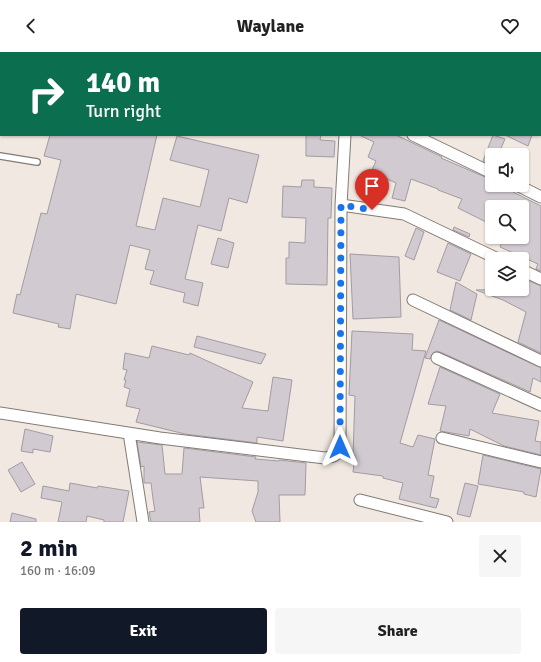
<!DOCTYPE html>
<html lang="en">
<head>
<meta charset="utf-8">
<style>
  :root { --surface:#fff; --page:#f6f6f6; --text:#222; --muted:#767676; --accent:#111827 }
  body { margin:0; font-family:Signika,sans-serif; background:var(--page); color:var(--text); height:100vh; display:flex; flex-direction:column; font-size:15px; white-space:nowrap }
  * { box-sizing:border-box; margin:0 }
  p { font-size:13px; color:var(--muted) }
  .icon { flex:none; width:22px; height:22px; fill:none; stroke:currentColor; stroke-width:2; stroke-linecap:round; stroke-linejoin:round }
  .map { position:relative; height:470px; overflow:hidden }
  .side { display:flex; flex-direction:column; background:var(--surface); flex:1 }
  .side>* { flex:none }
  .guide { position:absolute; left:0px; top:0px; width:541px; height:84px; box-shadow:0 1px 3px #0004; background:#0b6e4f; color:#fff; overflow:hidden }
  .controls { position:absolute; left:485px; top:96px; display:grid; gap:8px }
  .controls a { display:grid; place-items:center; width:44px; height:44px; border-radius:4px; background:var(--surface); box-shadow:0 1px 3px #0004; font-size:20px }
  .pin { position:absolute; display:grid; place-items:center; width:34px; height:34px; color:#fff; margin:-41px -17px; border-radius:50% 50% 50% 0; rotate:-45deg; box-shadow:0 0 4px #0007 }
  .pin .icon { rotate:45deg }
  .me { position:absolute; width:44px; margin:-22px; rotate:0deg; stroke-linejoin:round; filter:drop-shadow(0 0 3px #0008) }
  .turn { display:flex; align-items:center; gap:14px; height:84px; padding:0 20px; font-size:18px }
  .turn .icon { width:52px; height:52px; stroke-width:2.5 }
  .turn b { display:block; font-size:28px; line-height:34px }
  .round { display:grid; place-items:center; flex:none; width:42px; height:42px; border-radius:4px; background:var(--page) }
  .head { display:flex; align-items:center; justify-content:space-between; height:68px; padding:0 20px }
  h1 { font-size:24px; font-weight:700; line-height:30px; color:var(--accent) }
  .cta { display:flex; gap:8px; margin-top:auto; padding:8px 20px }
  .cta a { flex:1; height:46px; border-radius:4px; background:var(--accent); color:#fff; font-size:16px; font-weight:700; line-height:46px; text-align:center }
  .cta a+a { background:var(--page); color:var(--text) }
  header { display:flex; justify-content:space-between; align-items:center; height:52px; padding:0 20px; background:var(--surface); font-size:18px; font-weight:700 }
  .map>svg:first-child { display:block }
  .building { fill:#d2cad1; stroke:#a29ba2 }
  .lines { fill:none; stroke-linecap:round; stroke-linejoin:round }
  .lane-casing { stroke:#837b75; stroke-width:8 }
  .street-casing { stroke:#837b75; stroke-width:13 }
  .lane { stroke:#fff; stroke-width:5.5 }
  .street { stroke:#fff; stroke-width:11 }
  .route { stroke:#1a73e8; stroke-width:7; stroke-dasharray:0 12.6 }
</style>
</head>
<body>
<header><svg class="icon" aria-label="back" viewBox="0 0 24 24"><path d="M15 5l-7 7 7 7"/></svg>Waylane<svg class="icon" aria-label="heart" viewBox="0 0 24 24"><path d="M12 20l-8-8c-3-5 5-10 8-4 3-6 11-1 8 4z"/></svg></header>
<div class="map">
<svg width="541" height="470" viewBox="0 0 541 470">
  <rect width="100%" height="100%" fill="#f0e8e1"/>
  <path class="building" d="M 50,83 L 157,83 L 136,174 L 155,178 L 163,146 L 200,155 L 209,118 L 170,108 L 177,84 L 259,103 L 247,151 L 229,146 L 221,179 L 198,173 L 185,227 L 203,231 L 198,254 L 183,250 L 185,241 L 150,232 L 154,219 L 145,217 L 150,198 L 130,193 L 116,252 L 76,242 L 70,277 L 58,275 L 59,272 L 13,261 L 17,242 L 20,243 L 41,161 L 47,162 L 61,108 L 44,104 Z
    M 306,83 L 321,83 L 320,88 L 335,89 L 334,105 L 306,104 Z
    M 359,83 L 396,83 L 442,105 L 441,106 L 492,128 L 492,133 L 503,133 L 511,137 L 513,140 L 541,154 L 541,219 L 536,217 L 538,212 L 500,195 L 504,185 L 522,185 L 522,155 L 492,155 L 492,173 L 458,156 L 462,147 L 438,138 L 438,137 L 411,127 L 405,149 L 392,146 L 396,131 L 371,120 L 376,109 L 368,105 L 374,90 Z
    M 493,83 L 505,87 L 498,103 L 492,103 L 492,113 L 483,109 Z
    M 505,83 L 532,83 L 528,94 Z
    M 302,128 L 314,128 L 314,135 L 332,136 L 331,166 L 328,166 L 327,233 L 286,232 L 286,206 L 289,206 L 289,190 L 305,191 L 306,166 L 282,165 L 283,134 L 301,135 Z
    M 454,175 L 470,182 L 469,185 L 453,178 Z
    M 416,176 L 424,180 L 414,208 L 405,204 Z
    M 218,186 L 234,191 L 228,216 L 211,212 Z
    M 448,191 L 471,202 L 460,229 L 437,220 Z
    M 350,202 L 399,205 L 401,265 L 353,267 Z
    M 522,226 L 541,234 L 541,301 L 518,290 L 526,260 L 503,248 L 476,238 L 522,237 Z
    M 456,230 L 477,242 L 471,268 L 450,258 Z
    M 439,268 L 541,316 L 541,330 L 533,326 L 530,340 L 440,300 L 436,299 L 433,301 L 430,307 L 425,306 Z
    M 352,279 L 413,282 L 412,298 L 426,299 L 400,391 L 413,395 L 418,383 L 435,387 L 428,423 L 434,424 L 430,445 L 439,447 L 436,456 L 399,447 L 403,431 L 383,426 L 383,424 L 353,420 L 355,403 L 353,403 L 355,344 L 349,343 Z
    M 197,284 L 266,302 L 261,312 L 194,295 Z
    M 152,294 L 189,303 L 190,301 L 253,330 L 242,356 L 268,359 L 273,325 L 292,328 L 283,389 L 257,385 L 257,391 L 185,382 L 136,370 L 140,357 L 126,354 L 130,337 L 124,335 L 126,328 L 124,328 L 127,318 L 123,317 L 125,301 L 149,306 Z
    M 440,315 L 500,342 L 492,361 L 539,369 L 535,389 L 541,390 L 541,403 L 504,394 L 470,377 L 469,384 L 440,379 L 446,354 L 428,352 Z
    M 25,377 L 53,384 L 50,400 L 33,397 L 33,401 L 21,399 Z
    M 137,390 L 162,393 L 165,422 L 182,422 L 184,396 L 256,405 L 255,407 L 279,409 L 279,408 L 306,411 L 305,443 L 279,443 L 280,470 L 256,470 L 252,459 L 258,440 L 258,429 L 200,425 L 204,456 L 199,456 L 200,470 L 151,470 L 149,460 L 155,459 L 153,447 L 151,431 L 144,431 L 144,414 L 141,415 Z
    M 483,403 L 541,417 L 536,445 L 524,442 L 524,440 L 478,432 Z
    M 22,410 L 35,432 L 21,440 L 8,418 Z
    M 70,431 L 97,436 L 98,434 L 129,439 L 123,470 L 104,470 L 104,468 L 87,464 L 86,470 L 58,470 L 62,450 L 41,446 L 43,434 L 69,439 Z
    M 465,431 L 478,434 L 470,465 L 457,462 Z
    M 12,461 L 36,467 L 36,470 L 10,470 Z"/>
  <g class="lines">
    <g class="lane-casing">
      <path id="lane" d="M 0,104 L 37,110"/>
    </g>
    <g class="street-casing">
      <path id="street" d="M 412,0 L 414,1
        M 351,1 L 351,0
        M 0,22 L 1,22
        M 540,61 L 541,62
        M 413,83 L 492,121
        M 517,133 L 541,145
        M 341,153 L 404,162 L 498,207
        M 522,218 L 541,227
        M 413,248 L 541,309
        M 437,306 L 541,353
        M 0,361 L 160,386 L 325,406 L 334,404 L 340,395 L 341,153 L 345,83
        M 129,381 L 143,470
        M 442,386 L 541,410
        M 360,448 L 447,470"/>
    </g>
    <use href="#lane" class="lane"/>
    <use href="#street" class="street"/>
  </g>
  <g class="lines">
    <path class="route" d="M 340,395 L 341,153 L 372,158"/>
  </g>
</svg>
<div class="controls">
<a><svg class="icon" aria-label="sound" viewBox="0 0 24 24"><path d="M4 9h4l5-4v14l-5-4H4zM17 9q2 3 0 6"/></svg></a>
<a><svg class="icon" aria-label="search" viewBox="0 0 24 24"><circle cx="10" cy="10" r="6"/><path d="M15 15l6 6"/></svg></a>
<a><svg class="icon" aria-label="layers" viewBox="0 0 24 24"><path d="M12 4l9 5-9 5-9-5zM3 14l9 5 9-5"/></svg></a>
</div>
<div class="pin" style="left:372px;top:158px;background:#d93025"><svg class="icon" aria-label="arrive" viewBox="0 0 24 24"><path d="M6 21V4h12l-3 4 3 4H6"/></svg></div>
<svg class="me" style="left:340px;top:395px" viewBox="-20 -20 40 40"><path d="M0-17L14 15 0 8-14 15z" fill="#1a73e8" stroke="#fff" stroke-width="4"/></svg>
<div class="guide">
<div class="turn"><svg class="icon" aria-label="right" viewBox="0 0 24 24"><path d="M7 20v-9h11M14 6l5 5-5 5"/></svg><div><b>140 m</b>Turn right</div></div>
</div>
</div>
<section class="side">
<div class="head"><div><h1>2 min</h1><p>160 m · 16:09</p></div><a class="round"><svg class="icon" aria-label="close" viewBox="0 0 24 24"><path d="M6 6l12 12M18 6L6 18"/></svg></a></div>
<div class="cta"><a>Exit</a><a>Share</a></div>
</section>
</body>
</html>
